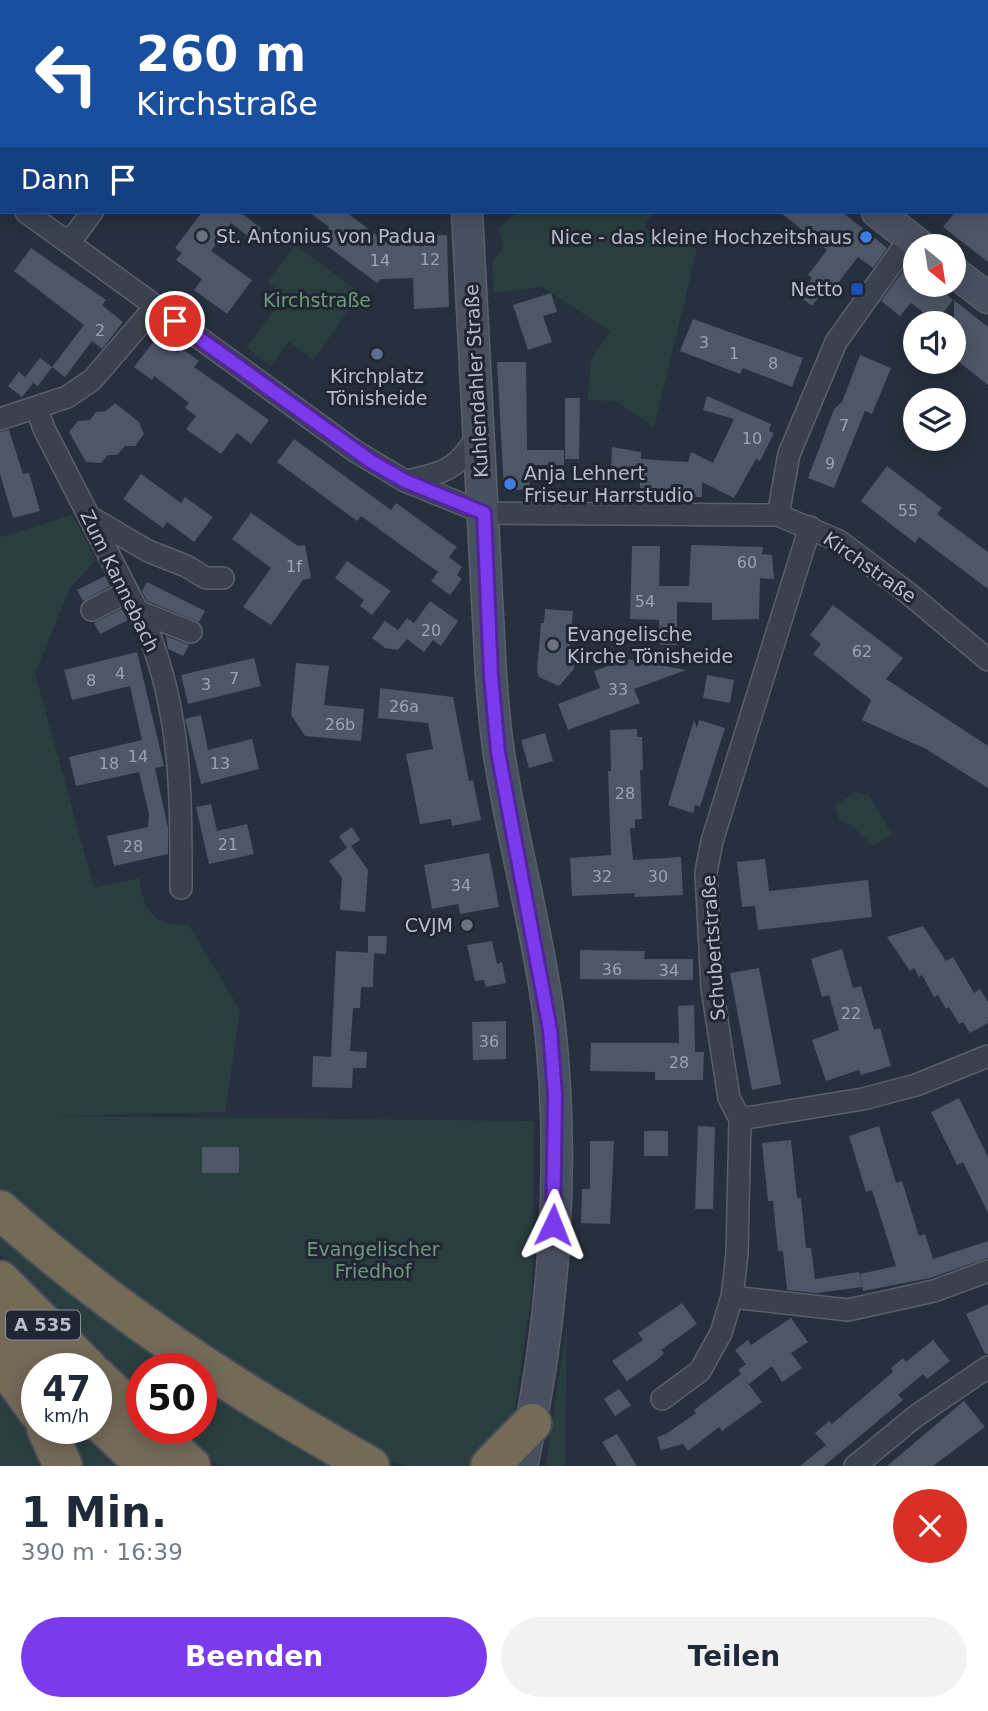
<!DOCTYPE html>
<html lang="de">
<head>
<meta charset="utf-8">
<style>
  :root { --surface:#fff; --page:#f2f2f3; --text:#1f2937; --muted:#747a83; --accent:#7c3aed }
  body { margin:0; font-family:"DejaVu Sans",sans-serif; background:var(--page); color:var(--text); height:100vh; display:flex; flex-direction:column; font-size:26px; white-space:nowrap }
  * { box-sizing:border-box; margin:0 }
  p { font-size:23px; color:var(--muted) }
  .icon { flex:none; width:38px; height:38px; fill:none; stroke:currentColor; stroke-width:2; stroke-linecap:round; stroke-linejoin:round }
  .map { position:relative; height:1466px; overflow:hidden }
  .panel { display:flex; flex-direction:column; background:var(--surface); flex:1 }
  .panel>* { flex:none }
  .guide { position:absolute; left:0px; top:0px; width:989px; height:214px; box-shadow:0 4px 18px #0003; background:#1a4fa0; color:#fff; overflow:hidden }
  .needle { width:46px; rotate:150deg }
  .fabs { position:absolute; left:903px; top:234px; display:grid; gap:14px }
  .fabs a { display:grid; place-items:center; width:63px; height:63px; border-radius:50%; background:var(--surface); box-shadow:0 4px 18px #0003; font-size:35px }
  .speed { position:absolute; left:21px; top:1353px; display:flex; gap:14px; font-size:35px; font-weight:700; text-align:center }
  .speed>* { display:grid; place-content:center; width:91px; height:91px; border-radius:50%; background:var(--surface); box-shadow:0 4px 18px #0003; line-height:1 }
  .speed small { font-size:18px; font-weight:400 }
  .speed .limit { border:10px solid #d22; background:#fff; color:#111 }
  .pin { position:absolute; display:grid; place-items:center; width:60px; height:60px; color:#fff; margin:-30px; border:4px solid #fff; border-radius:50%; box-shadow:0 2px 7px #0007 }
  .me { position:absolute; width:77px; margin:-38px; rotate:2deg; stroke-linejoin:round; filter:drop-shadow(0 0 5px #0008) }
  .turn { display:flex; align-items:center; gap:24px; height:147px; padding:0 21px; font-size:32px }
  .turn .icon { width:91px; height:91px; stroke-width:2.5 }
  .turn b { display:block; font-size:49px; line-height:60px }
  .then { display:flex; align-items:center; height:66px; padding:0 21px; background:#0003; gap:14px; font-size:26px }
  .round { display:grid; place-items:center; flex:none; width:74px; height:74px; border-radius:37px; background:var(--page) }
  .overview { display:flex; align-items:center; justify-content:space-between; height:119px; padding:0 21px }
  h1 { font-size:42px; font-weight:600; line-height:52px }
  .action { display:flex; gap:14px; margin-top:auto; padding:14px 21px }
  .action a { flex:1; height:80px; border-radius:42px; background:var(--accent); color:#fff; font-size:28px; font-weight:600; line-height:80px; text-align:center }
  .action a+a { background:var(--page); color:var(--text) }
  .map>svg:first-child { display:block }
  .green { fill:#2a3e40 }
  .building { fill:#4d5767 }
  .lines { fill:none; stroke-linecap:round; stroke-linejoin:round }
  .minor-casing { stroke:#59606c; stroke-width:24 }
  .secondary-casing { stroke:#59606c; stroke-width:33 }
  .motorway-casing { stroke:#464d59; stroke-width:42 }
  .minor { stroke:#3b424e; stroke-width:21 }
  .secondary { stroke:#495161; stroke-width:30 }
  .motorway { stroke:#746a58; stroke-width:38 }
  .route-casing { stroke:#51269a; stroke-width:18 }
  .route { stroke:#7c3aed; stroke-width:12 }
  .worship-dot { fill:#6b7280; stroke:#202733; stroke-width:2.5 }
  .shop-dot { fill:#3f7fe0; stroke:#202733; stroke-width:2.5 }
  .transit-dot { fill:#1a4fb4; stroke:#202733; stroke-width:2.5 }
  .service-dot { fill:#5c6f8a; stroke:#202733; stroke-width:2.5 }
  .labels { text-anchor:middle; stroke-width:6; stroke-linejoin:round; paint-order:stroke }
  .number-label { font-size:16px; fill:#9ca4b0 }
  .shield { fill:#202733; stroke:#8a909c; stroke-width:2 }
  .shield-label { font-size:18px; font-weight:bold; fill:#b7bdc9 }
  .poi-label { font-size:19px; fill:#b7bdc9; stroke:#202733; text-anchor:start }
  .park-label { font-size:19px; fill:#70987a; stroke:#202733 }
  .street-label { font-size:19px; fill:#b7bdc9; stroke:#202733 }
</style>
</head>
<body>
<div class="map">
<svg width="988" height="1466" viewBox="0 0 988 1466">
  <rect width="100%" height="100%" fill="#27303e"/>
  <path class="green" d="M 517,212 L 652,212 L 644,228 L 697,249 L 654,427 L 615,401 L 588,400 L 591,360 L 610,331 L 542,287 L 494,293 L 492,263 L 504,246 L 498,229 Z
    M 295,245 L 361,293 L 313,360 L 289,342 L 271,366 L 246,348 L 285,296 L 268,282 Z
    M 72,515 L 96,560 L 70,588 L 35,673 L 94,888 L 139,878 C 144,911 153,926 189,925 L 240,1010 L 225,1112 L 52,1116 L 534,1121 L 532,1292 L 514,1413 L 501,1439 L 477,1461 L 467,1466 L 406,1466 L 384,1459 L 200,1352 L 0,1192 L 0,537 Z
    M 855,792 L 869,795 L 892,834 L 873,846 L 853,827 L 839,819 L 835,806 Z
    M 0,1224 L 192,1368 L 142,1368 L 142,1395 L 0,1254 Z
    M 567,1324 L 565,1466 L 546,1466 Z
    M 201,1375 L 347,1466 L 218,1466 L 176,1428 L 201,1428 Z
    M 0,1382 L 28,1419 L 46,1466 L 0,1466 Z
    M 59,1428 L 82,1428 L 124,1466 L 75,1466 Z"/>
  <path class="building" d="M 202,212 L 240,212 L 262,229 L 253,240 L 231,223 L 211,251 L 252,280 L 227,314 L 194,290 L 202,279 L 176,260 L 182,253 L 175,248 Z
    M 309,212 L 346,212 L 389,245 L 412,243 L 412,236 L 447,235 L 449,307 L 414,309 L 413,278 L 381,279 L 377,283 L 319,240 L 329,227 Z
    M 780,212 L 842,212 L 887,248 L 873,268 L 858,257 L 831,292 L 825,288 L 812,306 L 799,296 L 812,278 L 808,275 L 827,250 Z
    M 955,212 L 988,212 L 988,262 L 943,227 Z
    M 31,248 L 106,300 L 102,305 L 123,322 L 102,349 L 92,341 L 65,377 L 52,367 L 84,325 L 14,271 Z
    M 908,264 L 915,270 L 915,285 L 935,285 L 953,300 L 936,322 L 911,303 L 900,316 L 881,301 Z
    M 551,293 L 557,312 L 543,316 L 552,342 L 528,350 L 513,305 Z
    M 954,300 L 988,327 L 988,385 L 954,358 Z
    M 693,319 L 803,358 L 792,387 L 743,368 L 740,374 L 680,351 Z
    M 157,337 L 178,353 L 181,348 L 199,361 L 194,367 L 269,420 L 251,444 L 237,433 L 221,454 L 186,429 L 196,416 L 185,408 L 189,403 L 154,376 L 152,380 L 134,367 Z
    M 860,355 L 891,368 L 872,414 L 865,411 L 834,488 L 808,478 L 834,409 L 842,402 Z
    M 40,358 L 52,367 L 38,386 L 33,383 L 22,397 L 8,386 L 19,372 L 25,377 Z
    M 497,362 L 526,362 L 527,450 L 564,450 L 564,465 L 528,465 L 530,489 L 504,491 Z
    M 707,396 L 771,424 L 769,431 L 774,433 L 760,461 L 756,459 L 734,498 L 702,482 L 702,497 L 688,497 L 687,491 L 640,490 L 640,479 L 611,478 L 612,447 L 641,452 L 641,459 L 688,462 L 691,452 L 713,463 L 734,419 L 703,410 Z
    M 565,398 L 580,398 L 579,459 L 565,459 Z
    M 115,403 L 139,422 L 144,434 L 135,446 L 125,446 L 117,455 L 108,455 L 101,463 L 86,462 L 69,432 L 78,421 L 90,420 L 96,412 L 106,411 Z
    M 9,430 L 23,474 L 29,473 L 40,511 L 13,518 L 0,474 L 0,432 Z
    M 294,439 L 391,510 L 396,503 L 457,547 L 449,557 L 462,567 L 457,575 L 462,579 L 450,595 L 431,581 L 438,572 L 361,516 L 357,521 L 277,462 Z
    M 887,466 L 942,508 L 937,514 L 988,552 L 988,589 L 919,537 L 915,543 L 861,501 Z
    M 141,474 L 181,503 L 185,497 L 213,517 L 194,542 L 167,522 L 163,528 L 123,499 Z
    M 251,513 L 298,546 L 305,545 L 311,578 L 303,580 L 271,625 L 243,607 L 271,568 L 232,539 Z
    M 691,545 L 763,547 L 762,554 L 772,555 L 774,579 L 760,578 L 759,619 L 712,620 L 712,603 L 677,602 L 677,645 L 660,645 L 659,620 L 630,619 L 632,546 L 660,546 L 659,586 L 689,586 Z
    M 347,561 L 391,591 L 372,615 L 360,606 L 364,600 L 335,578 Z
    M 105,576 L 110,586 L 83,601 L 77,590 Z
    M 147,582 L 205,611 L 199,622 L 147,601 L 142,591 Z
    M 430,601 L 458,621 L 441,646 L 433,640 L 424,652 L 407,639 L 398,650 L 385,648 L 372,638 L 385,621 L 398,630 L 407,618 L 414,623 Z
    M 833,605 L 903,658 L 886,679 L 988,746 L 988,788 L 926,749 L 862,720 L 871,700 L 813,654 L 821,644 L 810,635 Z
    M 122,609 L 128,620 L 100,634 L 94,623 Z
    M 545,609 L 573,611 L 569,653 L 575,653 L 574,669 L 559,686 L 539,677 L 537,670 L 541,623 L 544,623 Z
    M 166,636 L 189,645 L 183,656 L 168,649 Z
    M 137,652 L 164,766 L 155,768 L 168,828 L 168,854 L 114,866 L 107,836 L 148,827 L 149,814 L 139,772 L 76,786 L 69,757 L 142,740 L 130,686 L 72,700 L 64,670 Z
    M 254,658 L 261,686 L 188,704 L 181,675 Z
    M 627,659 L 686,670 L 634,689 L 640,703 L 568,730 L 558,704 L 600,688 L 594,671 Z
    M 296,663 L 329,666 L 324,705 L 364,709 L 361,741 L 305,736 L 291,715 Z
    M 707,675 L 734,680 L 730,703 L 703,698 Z
    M 380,688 L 453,697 L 469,781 L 473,780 L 481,820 L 452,826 L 451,819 L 420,824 L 406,754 L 433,749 L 428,723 L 378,718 Z
    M 201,715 L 208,750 L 252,739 L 259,769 L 201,784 L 185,719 Z
    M 694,720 L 697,728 L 699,720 L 725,728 L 700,807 L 695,805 L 693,813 L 668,805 Z
    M 637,729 L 637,737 L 642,737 L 643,770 L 640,770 L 642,819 L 635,820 L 635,828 L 630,828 L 633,860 L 681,857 L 683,895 L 635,897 L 634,893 L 572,896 L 570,858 L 611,855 L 608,771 L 611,771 L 610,730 Z
    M 545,733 L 553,761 L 529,768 L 521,740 Z
    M 211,804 L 217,831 L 247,824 L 254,854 L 209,864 L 196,807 Z
    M 352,827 L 360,840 L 351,846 L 368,870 L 365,912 L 340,910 L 342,878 L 329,861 L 347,848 L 339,836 Z
    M 489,853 L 499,907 L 460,914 L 458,904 L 432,909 L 424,865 Z
    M 765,859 L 769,891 L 868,880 L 872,917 L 758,930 L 755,906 L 742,907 L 737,862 Z
    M 923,926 L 946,961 L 953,957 L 974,993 L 980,989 L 988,1002 L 988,1023 L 970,1033 L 963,1022 L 959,1024 L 949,1007 L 946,1009 L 938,995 L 934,997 L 922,975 L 919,977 L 914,968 L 910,971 L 887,937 Z
    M 368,936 L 387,936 L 386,954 L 368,953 Z
    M 492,941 L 497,964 L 502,962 L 506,983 L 486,987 L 484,980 L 475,981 L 467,945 Z
    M 842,949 L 853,988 L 861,986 L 874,1030 L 880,1028 L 891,1066 L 861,1075 L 859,1070 L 826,1081 L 812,1040 L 839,1030 L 829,995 L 822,997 L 811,959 Z
    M 580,950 L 645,951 L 644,959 L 693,959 L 693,980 L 580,979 Z
    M 336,951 L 374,953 L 373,987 L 361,987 L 360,1008 L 353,1008 L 350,1051 L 367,1052 L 366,1068 L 353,1068 L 352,1088 L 312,1087 L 313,1056 L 331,1057 Z
    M 759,968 L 781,1084 L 752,1090 L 730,973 Z
    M 694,1005 L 695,1052 L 704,1052 L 703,1080 L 655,1080 L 655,1072 L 590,1071 L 591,1043 L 679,1043 L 678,1006 Z
    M 506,1021 L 506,1059 L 473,1060 L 472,1022 Z
    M 959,1098 L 988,1157 L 988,1213 L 963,1162 L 957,1165 L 931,1112 Z
    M 698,1126 L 715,1127 L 713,1209 L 695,1209 Z
    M 879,1126 L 896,1183 L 902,1181 L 919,1236 L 925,1234 L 933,1259 L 988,1241 L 988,1258 L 930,1278 L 863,1291 L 860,1274 L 896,1266 L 872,1190 L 866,1192 L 849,1136 Z
    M 644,1131 L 668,1131 L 668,1156 L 644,1156 Z
    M 791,1140 L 797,1198 L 801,1198 L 806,1248 L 811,1248 L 815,1279 L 859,1272 L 862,1287 L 817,1293 L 787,1290 L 783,1251 L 778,1251 L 773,1201 L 768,1201 L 762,1143 Z
    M 590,1141 L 614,1141 L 610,1224 L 581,1223 L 582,1189 L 590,1189 Z
    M 202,1147 L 239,1147 L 239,1173 L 202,1173 Z
    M 682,1303 L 697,1324 L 661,1350 L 664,1353 L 657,1360 L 627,1381 L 612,1361 L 643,1340 L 638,1333 Z
    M 988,1304 L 988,1354 L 985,1354 L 966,1314 Z
    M 791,1318 L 808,1342 L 791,1353 L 802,1368 L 782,1382 L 772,1366 L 749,1384 L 738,1370 L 746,1364 L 735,1350 L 748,1340 L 751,1345 Z
    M 933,1340 L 950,1361 L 927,1379 L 923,1374 L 898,1395 L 903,1400 L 824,1466 L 800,1466 L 826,1445 L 815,1433 L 829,1421 L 832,1424 L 893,1372 L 891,1368 L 903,1358 L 906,1362 Z
    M 741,1374 L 762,1402 L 722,1431 L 719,1427 L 688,1451 L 683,1444 L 661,1450 L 657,1437 L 666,1434 L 696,1413 L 694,1410 Z
    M 619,1389 L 631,1405 L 615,1416 L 604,1399 Z
    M 964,1401 L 985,1427 L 933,1466 L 887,1466 Z
    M 617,1434 L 637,1466 L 617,1466 L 602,1442 Z"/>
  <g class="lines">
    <g class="minor-casing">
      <path id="minor" d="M 247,2 L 248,0
        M 0,193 L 2,194
        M 26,212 L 355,451 L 405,481 L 484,513 L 778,515 L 839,541 L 908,593 L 988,660
        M 69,243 L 92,212
        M 37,408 L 44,429 L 148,631 C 182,718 181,797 181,888
        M 0,419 L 67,397 L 92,380 L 155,307
        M 405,481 C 444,474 460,468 479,433
        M 778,515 L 789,454 L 836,342 L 910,238
        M 90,517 L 148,551 L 186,566 L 206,578 L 223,578
        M 92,610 L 127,592
        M 137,611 L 191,632
        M 740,1119 L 863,1099 L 916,1085 L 988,1056
        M 732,1297 L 848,1310 L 934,1291 L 988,1271
        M 662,1399 L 700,1371 L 721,1333 L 732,1297 L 737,1254 L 740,1119 L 729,1098 L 712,988 L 706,872 L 712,841 L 810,527
        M 855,1466 L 916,1416 L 988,1367"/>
    </g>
    <g class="secondary-casing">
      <path id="secondary" d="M 455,0 L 456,2
        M 611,0 L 613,2
        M 467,212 L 491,675 C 493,702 495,728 499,754 C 512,838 535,920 547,1003 C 567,1152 555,1320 522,1466
        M 877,212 L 922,247
        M 954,272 L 988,298"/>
    </g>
    <g class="motorway-casing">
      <path id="motorway" d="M 0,1210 C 113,1311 238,1392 370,1466
        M 0,1280 L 88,1368
        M 0,1322 L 46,1368
        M 0,1359 L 37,1411
        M 96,1376 L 142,1420
        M 96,1418 L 146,1466
        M 46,1428 L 63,1466
        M 150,1428 L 191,1466
        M 490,1466 L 532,1423"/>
    </g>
    <use href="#minor" class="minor"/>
    <use href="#secondary" class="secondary"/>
    <use href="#motorway" class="motorway"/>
  </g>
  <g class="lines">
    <g class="route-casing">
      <path id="route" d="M 175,321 L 372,462 L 405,481 L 484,513 L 491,676 L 498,752 L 550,1030 L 555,1095 L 553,1225"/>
    </g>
    <use href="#route" class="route"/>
  </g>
  <g class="worship-dot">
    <circle cx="202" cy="236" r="7"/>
    <circle cx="553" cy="645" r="7"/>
    <circle cx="467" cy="925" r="7"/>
  </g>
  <g class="shop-dot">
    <circle cx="866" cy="237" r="7"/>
    <circle cx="510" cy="484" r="7"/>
  </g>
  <rect class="transit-dot" x="850" y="282" width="14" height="14" rx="3.5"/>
  <circle class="service-dot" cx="377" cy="354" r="7"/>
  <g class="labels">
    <g class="number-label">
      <text x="430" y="265">12</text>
      <text x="380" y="266">14</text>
      <text x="100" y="336">2</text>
      <text x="704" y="348">3</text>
      <text x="734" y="359">1</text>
      <text x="773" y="369">8</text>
      <text x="844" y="431">7</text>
      <text x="752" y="444">10</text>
      <text x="830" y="469">9</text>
      <text x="908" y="516">55</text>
      <text x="747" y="568">60</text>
      <text x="294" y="572">1f</text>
      <text x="645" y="607">54</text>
      <text x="431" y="636">20</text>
      <text x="862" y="657">62</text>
      <text x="120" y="679">4</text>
      <text x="234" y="684">7</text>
      <text x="91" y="686">8</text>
      <text x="206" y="690">3</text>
      <text x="618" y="695">33</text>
      <text x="404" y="712">26a</text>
      <text x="340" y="730">26b</text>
      <text x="138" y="762">14</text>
      <text x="109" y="769">18</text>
      <text x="220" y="769">13</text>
      <text x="625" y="799">28</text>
      <text x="228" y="850">21</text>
      <text x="133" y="852">28</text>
      <text x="602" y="882">32</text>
      <text x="658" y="882">30</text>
      <text x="461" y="891">34</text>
      <text x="612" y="975">36</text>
      <text x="669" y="976">34</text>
      <text x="851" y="1019">22</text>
      <text x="489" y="1047">36</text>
      <text x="679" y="1068">28</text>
    </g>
    <rect class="shield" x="6" y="1310.5" width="74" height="29" rx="5"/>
    <g class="shield-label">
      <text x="43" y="1331">A 535</text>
    </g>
    <g class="poi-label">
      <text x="216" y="243">St. Antonius von Padua</text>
      <text x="852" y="244" text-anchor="end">Nice - das kleine Hochzeitshaus</text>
      <text x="843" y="296" text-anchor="end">Netto</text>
      <text x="377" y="383" text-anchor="middle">Kirchplatz<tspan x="377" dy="22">Tönisheide</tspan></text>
      <text x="524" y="480">Anja Lehnert<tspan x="524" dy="22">Friseur Harrstudio</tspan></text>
      <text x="567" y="641">Evangelische<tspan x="567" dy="22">Kirche Tönisheide</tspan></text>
      <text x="453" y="932" text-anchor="end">CVJM</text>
    </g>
    <g class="park-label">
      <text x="317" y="307">Kirchstraße</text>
      <text x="373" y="1256">Evangelischer<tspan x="373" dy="22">Friedhof</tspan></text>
    </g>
    <g class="street-label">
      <text transform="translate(476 381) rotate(-93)" y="7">Kuhlendahler Straße</text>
      <text transform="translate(870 567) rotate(35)" y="7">Kirchstraße</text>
      <text transform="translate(120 581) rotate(64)" y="7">Zum Kannebach</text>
      <text transform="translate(713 948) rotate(-94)" y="7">Schubertstraße</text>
    </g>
  </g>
</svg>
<div class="fabs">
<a><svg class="needle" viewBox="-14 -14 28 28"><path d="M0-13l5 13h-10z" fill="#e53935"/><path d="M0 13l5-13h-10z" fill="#747a83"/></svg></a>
<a><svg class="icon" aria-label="sound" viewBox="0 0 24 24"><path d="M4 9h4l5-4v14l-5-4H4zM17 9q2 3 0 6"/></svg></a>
<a><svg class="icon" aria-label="layers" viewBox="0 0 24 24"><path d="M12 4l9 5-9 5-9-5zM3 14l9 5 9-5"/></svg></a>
</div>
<div class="speed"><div>47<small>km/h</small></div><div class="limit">50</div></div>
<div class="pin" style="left:175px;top:321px;background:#d93025"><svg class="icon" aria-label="arrive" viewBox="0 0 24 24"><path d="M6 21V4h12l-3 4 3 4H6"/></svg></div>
<svg class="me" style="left:553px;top:1225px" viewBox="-20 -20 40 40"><path d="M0-17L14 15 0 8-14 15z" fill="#7c3aed" stroke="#fff" stroke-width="4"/></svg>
<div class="guide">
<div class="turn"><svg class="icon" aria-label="left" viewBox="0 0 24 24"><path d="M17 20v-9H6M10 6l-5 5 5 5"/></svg><div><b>260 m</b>Kirchstraße</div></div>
<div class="then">Dann<svg class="icon" aria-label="arrive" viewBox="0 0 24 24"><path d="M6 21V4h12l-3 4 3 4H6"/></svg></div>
</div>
</div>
<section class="panel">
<div class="overview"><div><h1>1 Min.</h1><p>390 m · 16:39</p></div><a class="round" style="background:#d93025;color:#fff"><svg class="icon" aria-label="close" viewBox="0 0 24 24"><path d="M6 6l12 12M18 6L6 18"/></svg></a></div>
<div class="action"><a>Beenden</a><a>Teilen</a></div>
</section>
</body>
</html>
